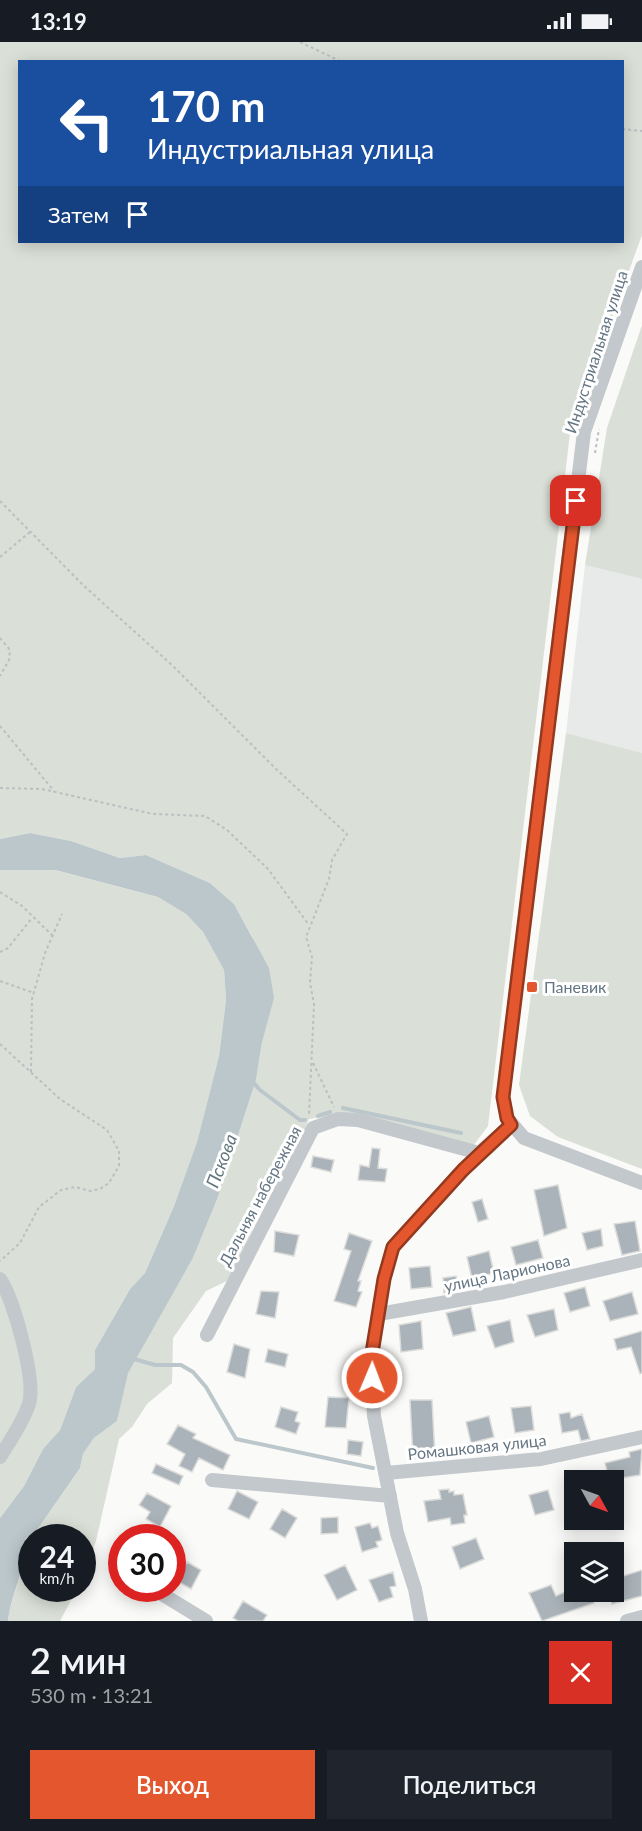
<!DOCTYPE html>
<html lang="ru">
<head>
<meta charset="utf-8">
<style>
  :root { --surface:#171b24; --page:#20242c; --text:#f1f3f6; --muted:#9ea1a6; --accent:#e4572e }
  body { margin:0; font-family:Lato,sans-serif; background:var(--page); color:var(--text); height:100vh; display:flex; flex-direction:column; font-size:22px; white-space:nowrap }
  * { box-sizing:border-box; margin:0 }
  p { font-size:20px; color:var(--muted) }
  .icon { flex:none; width:33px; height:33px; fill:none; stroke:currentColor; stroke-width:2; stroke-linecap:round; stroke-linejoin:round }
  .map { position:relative; height:1579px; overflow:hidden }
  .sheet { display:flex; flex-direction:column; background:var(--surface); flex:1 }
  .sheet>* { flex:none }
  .banner { position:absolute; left:18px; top:18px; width:606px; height:183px; border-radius:0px; box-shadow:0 3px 15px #0003; background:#1a4fa0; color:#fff; overflow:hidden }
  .needle { width:39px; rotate:130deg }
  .buttons { position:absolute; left:564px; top:1428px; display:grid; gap:12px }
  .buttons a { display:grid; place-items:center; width:60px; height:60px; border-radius:0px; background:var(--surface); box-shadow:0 3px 15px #0003; font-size:30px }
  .speed { position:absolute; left:18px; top:1482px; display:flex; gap:12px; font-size:30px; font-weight:700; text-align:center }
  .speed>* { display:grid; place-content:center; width:78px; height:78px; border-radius:50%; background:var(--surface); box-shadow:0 3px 15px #0003; line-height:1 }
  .speed small { font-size:15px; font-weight:400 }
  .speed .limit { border:9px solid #d22; background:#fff; color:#111 }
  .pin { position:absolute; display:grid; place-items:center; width:51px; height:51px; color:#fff; margin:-26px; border-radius:12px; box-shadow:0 3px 9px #0006 }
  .me { position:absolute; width:66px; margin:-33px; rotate:1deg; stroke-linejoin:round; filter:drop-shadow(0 0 4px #0008) }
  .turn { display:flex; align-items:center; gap:21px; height:126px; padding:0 30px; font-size:27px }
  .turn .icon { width:78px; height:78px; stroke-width:2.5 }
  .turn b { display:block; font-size:42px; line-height:51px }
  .then { display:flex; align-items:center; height:57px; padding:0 30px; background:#0003; gap:12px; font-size:22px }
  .round { display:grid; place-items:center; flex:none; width:63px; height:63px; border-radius:0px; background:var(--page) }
  .headline { display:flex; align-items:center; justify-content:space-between; height:102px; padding:0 30px }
  h1 { font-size:36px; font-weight:600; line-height:45px }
  .button { display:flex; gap:12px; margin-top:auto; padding:12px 30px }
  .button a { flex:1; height:69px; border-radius:0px; background:var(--accent); color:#fff; font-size:24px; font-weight:600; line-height:69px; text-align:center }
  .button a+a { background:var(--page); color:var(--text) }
  .status { display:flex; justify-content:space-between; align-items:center; height:42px; padding:0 30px; background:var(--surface); direction:ltr }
  .status svg { height:16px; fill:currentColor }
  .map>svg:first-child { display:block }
  .built { fill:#e8e9e9 }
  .green { fill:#dadfd7; fill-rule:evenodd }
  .water { fill:#bbc7cb }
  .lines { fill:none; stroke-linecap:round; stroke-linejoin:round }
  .stream { stroke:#bbc7cb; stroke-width:4 }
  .building { fill:#aab3b9; stroke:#dcdcda; stroke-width:1.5 }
  .path { stroke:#bbbfc2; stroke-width:2; stroke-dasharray:3 3; stroke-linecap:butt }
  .minor { stroke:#c3c8cc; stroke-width:14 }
  .route-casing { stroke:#94391e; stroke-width:15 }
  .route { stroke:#e4572e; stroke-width:10 }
  .poi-dot { fill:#e4572e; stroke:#fff; stroke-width:2 }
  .labels { text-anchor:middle; stroke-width:6; stroke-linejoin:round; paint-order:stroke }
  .street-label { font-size:16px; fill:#657683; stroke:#fff }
  .poi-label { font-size:16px; fill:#657683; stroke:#fff; text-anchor:start }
  .water-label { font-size:18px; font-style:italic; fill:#60757c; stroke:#fff }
</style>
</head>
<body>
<div class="status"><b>13:19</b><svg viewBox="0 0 49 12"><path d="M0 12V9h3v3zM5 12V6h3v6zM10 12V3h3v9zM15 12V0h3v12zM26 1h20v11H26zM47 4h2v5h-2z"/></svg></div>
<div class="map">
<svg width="642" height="1579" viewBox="0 0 642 1579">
  <rect width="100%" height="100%" fill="#fafaf8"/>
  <path class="built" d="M 585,523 L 642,537 L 642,711 L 566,691 Z"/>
  <path class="green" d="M 0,0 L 642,0 L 642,193 L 570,391 L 488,1084 L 473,1104 L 329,1074 L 309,1077 L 283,1136 L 271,1143 L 239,1219 L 227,1239 L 206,1249 L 173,1296 L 172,1341 L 147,1362 L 132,1385 L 119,1397 L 96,1499 L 83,1532 L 82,1496 L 32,1496 L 32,1546 L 77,1547 L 60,1579 L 8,1579 C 11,1551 29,1524 25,1497 L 35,1491 L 80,1426 L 83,1412 L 94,1396 L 117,1379 L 127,1331 L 193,1216 L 218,1155 L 256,1038 L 262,1000 L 253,896 L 234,862 L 210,841 L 146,813 L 120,816 L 71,799 L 30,791 L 0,797 ZM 20,20 L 622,20 L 622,200 L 20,200 Z
    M 642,283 L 642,537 L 585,523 L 607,386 Z
    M 566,691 L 642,711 L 642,1127 L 558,1095 L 530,1074 L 519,1043 Z
    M 0,828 L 54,828 L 158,855 L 186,872 L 203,890 L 224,928 L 226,958 L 219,1014 L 197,1100 L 174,1164 L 145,1231 L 130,1247 L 95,1308 L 95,1327 L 76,1345 L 60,1388 L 43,1407 L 24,1444 L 0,1476 Z"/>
  <path class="water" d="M 30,791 L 71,799 L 120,816 L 146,813 L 210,841 L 234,862 L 269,926 L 274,956 L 262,1000 L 256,1038 L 218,1155 L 193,1216 L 128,1331 L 117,1379 L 94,1396 L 83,1412 L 80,1426 L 35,1491 L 25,1497 C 28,1524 11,1551 8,1579 L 0,1579 L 0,1476 L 24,1444 L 43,1407 L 60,1388 L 76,1345 L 95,1327 L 95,1308 L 130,1247 L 145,1231 L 174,1164 L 197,1100 L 219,1014 L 226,958 L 224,928 L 203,890 L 186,872 L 158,855 L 55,828 L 0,828 L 0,797 Z"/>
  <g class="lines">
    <path class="stream" d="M 252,1039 L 260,1048 L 300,1078 L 305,1078
      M 343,1066 L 461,1091
      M 318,1074 L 330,1070
      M 131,1316 L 155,1323 L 181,1323 L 193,1330 L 206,1345 L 236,1397 L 373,1426"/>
  </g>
  <path class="building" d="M 372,1106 L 380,1107 L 378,1126 L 387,1127 L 385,1140 L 358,1138 L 360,1123 L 369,1125 Z
    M 313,1114 L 334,1118 L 331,1130 L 311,1125 Z
    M 558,1143 L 567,1186 L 544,1194 L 534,1148 Z
    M 482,1157 L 488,1177 L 478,1180 L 472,1160 Z
    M 635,1179 L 640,1209 L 622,1213 L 614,1182 Z
    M 601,1187 L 603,1204 L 587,1208 L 582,1191 Z
    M 275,1189 L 299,1193 L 294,1214 L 274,1210 Z
    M 349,1191 L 372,1199 L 358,1239 L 361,1239 L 358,1249 L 362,1250 L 356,1265 L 334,1259 L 351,1209 L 344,1207 Z
    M 538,1198 L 543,1216 L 516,1223 L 511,1205 Z
    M 489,1209 L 494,1231 L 472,1237 L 467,1215 Z
    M 430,1224 L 432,1245 L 411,1247 L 409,1226 Z
    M 456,1234 L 458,1249 L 444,1251 L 443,1236 Z
    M 585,1245 L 590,1264 L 570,1270 L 564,1251 Z
    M 261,1249 L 279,1250 L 275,1276 L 256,1272 Z
    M 632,1250 L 638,1272 L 610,1279 L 603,1259 Z
    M 471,1265 L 476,1289 L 453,1294 L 446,1271 Z
    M 554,1267 L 558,1288 L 535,1295 L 527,1273 Z
    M 510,1278 L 514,1300 L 495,1306 L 487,1284 Z
    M 421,1279 L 423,1307 L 401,1310 L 399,1283 Z
    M 642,1289 L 642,1331 L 640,1332 L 631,1305 L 617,1308 L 614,1297 Z
    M 234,1302 L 250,1307 L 245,1336 L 227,1330 Z
    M 268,1307 L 288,1312 L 285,1325 L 265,1320 Z
    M 328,1355 L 349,1356 L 346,1386 L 325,1385 Z
    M 410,1358 L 432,1358 L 435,1415 L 413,1416 Z
    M 531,1364 L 534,1388 L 515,1391 L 511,1366 Z
    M 281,1365 L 298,1370 L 295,1379 L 300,1381 L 296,1392 L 275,1385 Z
    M 570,1370 L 571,1376 L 582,1372 L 590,1397 L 581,1399 L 578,1388 L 562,1391 L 559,1372 Z
    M 489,1374 L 494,1395 L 471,1401 L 466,1380 Z
    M 178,1383 L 196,1392 L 193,1396 L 230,1413 L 223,1428 L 199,1416 L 192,1430 L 179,1424 L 185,1412 L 167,1402 Z
    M 348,1398 L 363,1400 L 361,1414 L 347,1412 Z
    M 642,1407 L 640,1433 L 609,1438 L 605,1421 L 630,1415 L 629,1410 Z
    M 156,1422 L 183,1434 L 179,1443 L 152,1431 Z
    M 449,1447 L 449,1450 L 454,1449 L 454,1453 L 463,1452 L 467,1473 L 464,1473 L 465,1481 L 451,1483 L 450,1476 L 428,1480 L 424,1459 L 441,1457 L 439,1448 Z
    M 548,1448 L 554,1468 L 535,1473 L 529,1453 Z
    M 237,1449 L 258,1460 L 249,1477 L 228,1467 Z
    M 147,1451 L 171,1464 L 160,1485 L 146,1477 L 150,1470 L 139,1463 Z
    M 282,1467 L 297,1476 L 285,1496 L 270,1487 Z
    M 338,1475 L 338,1491 L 321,1492 L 321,1476 Z
    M 370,1481 L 372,1486 L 378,1484 L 382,1498 L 376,1500 L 378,1505 L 362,1510 L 355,1485 Z
    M 476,1496 L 484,1517 L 460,1527 L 452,1505 Z
    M 187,1520 L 201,1528 L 191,1547 L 177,1539 Z
    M 345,1523 L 357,1548 L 337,1558 L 324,1533 Z
    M 642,1528 L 642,1554 L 612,1562 L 608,1550 L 614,1550 L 614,1537 Z
    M 393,1530 L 396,1544 L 390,1545 L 393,1555 L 379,1560 L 369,1538 Z
    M 551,1543 L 556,1554 L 574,1546 L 574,1550 L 589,1550 L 594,1561 L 542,1579 L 529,1551 Z
    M 243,1559 L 267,1573 L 263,1579 L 238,1579 L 233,1576 Z"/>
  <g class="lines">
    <path class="path" d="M 300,0 L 342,20
      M 622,87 L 642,89
      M 595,411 L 599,387
      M 0,459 L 84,544 L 173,624 L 276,727 L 347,792 L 332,818 L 329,837 L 306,895 L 312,915 L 310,941 L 314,962 L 309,1074
      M 0,515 L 30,490
      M 0,596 L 10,608 L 9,618 L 0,634
      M 0,684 L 54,749
      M 0,746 L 42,747 L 153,772 L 205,774 L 227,788 L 268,827 L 309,883
      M 0,850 L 22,864 L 52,893
      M 0,910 L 8,906 L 32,876
      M 0,939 L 34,951
      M 0,1002 L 60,1057 L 107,1088 L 119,1109 L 119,1124 L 109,1141 L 100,1147 L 90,1149 L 75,1145 L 61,1148 L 39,1165 L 20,1201 L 0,1219
      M 313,1021 L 334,1065
      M 31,1030 L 32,957 L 45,911 L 62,872"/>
    <path class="minor" d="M 642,225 L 584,390 L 503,1055 L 507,1076 L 524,1096 L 642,1141
      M 0,1237 C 14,1258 36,1338 29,1362 C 23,1380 10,1399 0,1415
      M 379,1272 L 504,1250 L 642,1218
      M 207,1293 L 313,1086 L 338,1077 L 358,1078 L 479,1111
      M 386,1431 L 541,1417 L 642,1395
      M 212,1438 L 390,1454
      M 152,1546 L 206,1579
      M 421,1579 L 415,1547 L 397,1491 L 374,1374 L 371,1317 L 384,1237 L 393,1205 L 479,1111 L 511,1083
      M 627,1579 L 642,1575"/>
  </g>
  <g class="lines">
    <g class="route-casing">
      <path id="route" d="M 372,1336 L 371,1317 L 384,1237 L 393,1205 L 463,1128 L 511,1083 L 507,1076 L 503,1055 L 576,459"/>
    </g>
    <use href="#route" class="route"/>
  </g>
  <rect class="poi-dot" x="526" y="939" width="12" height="12" rx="3"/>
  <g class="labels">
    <g class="street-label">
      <text transform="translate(596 310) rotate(-72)" y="6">Индустриальная улица</text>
      <text transform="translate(260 1154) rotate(-62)" y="6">Дальняя набережная</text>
      <text transform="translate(507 1231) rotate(-12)" y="6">улица Ларионова</text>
      <text transform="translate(477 1405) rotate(-6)" y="6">Ромашковая улица</text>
    </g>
    <g class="poi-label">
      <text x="544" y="951">Паневик</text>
    </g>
    <g class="water-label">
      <text transform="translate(222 1119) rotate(-69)" y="6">Пскова</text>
    </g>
  </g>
</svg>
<div class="buttons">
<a><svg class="needle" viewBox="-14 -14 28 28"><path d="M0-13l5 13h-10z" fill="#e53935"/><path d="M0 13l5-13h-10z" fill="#9ea1a6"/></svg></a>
<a><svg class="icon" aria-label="layers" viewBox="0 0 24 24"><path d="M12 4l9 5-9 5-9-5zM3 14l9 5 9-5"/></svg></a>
</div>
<div class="speed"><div>24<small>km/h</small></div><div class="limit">30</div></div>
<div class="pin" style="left:576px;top:459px;background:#d93025"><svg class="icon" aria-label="arrive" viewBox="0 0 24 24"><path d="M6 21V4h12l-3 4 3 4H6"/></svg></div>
<svg class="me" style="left:372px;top:1336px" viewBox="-20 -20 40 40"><circle r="17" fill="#e4572e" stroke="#fff" stroke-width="3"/><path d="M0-11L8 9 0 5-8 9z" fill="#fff"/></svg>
<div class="banner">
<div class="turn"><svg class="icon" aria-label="left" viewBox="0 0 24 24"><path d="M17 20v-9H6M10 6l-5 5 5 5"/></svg><div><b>170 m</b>Индустриальная улица</div></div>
<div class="then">Затем<svg class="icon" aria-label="arrive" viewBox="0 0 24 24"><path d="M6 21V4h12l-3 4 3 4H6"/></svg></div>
</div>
</div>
<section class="sheet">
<div class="headline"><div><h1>2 мин</h1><p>530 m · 13:21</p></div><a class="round" style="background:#d93025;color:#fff"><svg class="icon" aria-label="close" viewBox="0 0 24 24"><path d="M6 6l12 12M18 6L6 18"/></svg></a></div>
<div class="button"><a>Выход</a><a>Поделиться</a></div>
</section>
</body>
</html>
